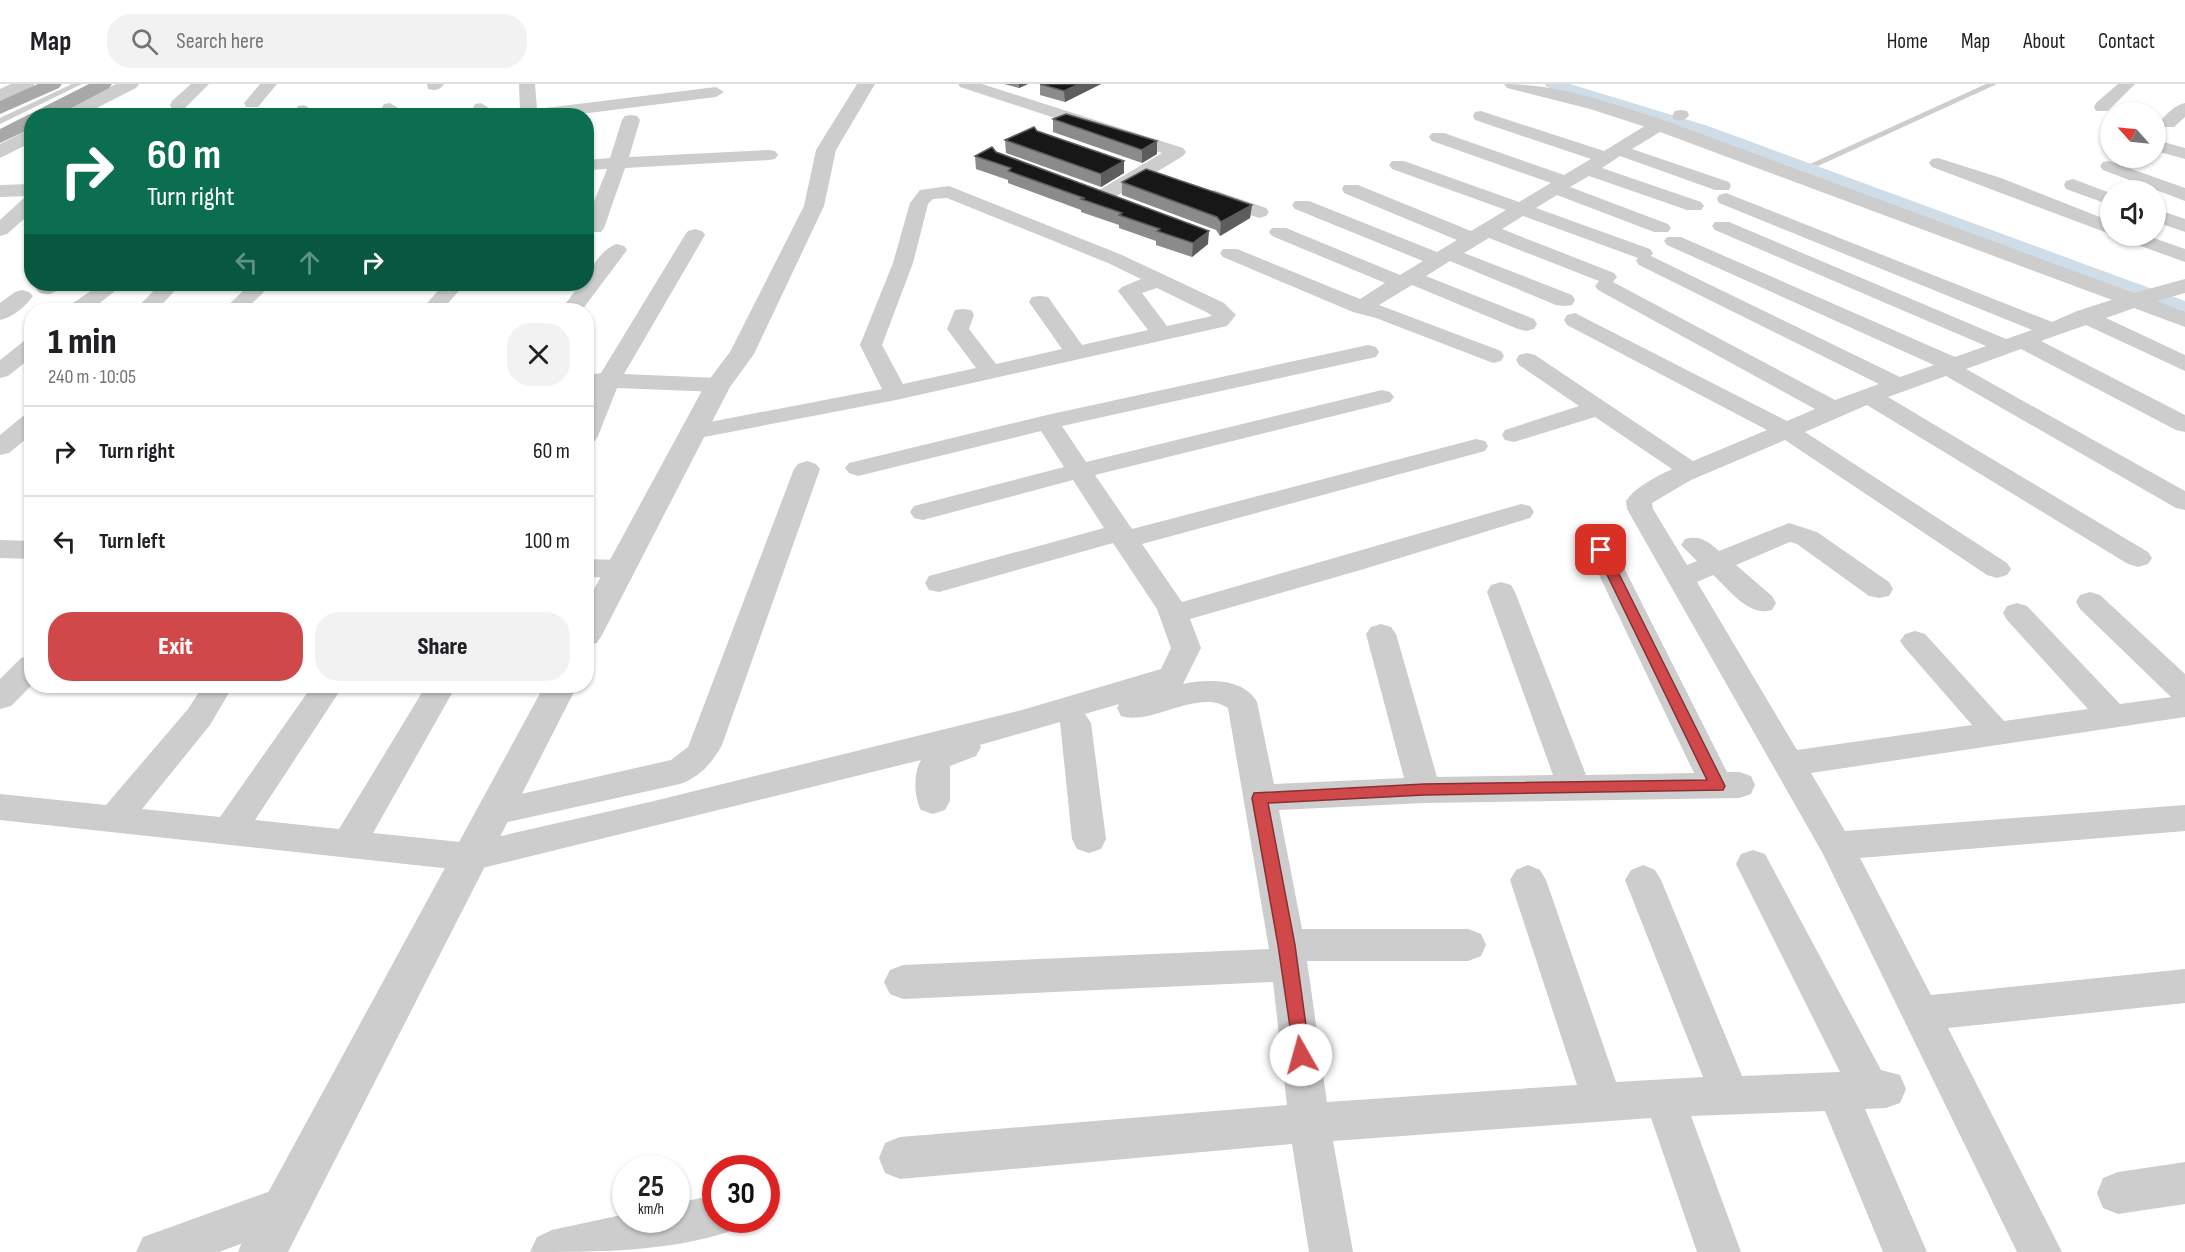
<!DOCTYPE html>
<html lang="en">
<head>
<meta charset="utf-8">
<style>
  :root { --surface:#fff; --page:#f2f2f2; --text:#202124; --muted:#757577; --line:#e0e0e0; --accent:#d1484b }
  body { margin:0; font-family:"Sofia Sans Condensed",sans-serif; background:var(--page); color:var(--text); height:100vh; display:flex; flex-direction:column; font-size:22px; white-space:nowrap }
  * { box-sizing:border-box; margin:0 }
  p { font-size:20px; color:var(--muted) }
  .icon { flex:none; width:33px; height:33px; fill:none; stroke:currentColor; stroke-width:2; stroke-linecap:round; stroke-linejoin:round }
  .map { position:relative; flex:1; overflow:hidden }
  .side { position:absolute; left:24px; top:219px; width:570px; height:390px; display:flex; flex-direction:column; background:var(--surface); border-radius:24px; box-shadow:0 2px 4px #0004 }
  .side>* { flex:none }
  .guide { position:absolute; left:24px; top:24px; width:570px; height:183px; border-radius:24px; box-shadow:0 2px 4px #0004; background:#0b6e4f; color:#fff; overflow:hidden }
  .needle { width:39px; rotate:297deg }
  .fabs { position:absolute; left:2100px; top:18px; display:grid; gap:12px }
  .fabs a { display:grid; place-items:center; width:66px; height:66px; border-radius:50%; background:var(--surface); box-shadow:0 2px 4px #0004; font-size:30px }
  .speed { position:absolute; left:612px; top:1071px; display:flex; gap:12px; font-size:30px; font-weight:700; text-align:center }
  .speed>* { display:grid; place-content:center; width:78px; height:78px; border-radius:50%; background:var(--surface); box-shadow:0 2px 4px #0004; line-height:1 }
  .speed small { font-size:15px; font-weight:400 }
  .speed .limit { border:9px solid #d22; background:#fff; color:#111 }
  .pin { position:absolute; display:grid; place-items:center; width:51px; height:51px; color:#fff; margin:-26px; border-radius:12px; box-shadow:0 3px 9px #0006 }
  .me { position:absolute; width:66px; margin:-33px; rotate:353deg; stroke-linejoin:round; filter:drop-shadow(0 0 4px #0008) }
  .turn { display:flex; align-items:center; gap:21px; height:126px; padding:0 24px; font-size:27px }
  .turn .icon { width:78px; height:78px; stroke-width:2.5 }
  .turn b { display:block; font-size:42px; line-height:51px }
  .lanes { display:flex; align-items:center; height:57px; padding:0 24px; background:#0003; justify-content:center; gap:30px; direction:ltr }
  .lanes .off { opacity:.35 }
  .round { display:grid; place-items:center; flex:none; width:63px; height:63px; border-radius:24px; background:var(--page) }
  .head { display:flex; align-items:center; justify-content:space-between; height:102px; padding:0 24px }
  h1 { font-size:36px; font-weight:800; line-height:45px }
  .cta { display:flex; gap:12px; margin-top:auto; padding:12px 24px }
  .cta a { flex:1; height:69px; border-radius:24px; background:var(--accent); color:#fff; font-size:24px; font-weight:800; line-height:69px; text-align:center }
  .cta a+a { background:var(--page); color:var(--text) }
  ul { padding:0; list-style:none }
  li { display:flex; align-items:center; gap:18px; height:90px; padding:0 24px; border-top:2px solid var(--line) }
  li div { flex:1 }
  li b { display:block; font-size:22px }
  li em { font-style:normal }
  header { display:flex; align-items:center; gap:36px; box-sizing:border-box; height:84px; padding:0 30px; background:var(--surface); border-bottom:2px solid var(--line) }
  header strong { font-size:28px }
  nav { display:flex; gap:33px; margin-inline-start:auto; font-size:21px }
  .search { width:420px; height:54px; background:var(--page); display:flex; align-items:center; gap:15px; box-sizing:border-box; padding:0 21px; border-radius:24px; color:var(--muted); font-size:22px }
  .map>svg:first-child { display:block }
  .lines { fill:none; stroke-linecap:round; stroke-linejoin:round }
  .canal { fill:#cfdde9; fill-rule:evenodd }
  .service { fill:#cdcdcd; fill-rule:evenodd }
  .minor { fill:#cdcdcd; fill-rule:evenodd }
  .tertiary { fill:#cdcdcd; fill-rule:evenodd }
  .primary { fill:#a8a8a8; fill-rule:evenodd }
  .wall { fill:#8b8b8b }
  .shaded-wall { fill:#5d5d5d }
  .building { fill:#171717; stroke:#5d5d5d; stroke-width:1.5 }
  .route { fill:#d1484b; stroke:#882f31; stroke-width:1.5 }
</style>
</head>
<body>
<header>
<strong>Map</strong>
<div class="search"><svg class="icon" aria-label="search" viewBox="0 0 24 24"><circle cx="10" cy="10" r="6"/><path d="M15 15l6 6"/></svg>Search here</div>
<nav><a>Home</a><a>Map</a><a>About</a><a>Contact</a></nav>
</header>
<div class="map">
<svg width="2185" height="1168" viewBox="0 0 2185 1168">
  <rect width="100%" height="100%" fill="#fff"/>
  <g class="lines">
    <path class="canal" d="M 1545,0 L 1570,0 L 1708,42 L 2185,217 L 2185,230 L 1696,50 L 1547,3 Z"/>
    <path class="service" d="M 72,0 L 82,0 L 0,40 L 0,34 Z
      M 1986,0 L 1997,0 L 1818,82 L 1810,80 Z"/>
    <path class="minor" d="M 191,0 L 209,0 L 184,25 L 172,25 L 170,21 L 172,17 Z
      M 260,0 L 277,0 L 258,23 L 246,23 L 244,19 Z
      M 427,0 L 444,0 C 440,6 436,7 428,5 Z
      M 519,0 L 535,0 L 537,25 L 716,3 L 724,8 L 716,13 L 565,32 L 525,32 L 520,27 Z
      M 958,0 L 982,0 L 1183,64 L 1186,68 L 1183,72 L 1110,116 L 1096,116 L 1094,112 L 1096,108 L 1162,69 L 960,3 Z
      M 2118,0 L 2135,0 L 2108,27 L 2096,27 L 2094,23 L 2096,19 Z
      M 390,19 L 398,24 L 394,32 L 377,32 L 384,20 Z
      M 481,19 L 489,24 L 486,32 L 469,32 L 475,20 Z
      M 2185,19 L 2185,33 L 2174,43 L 2162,43 L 2159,39 C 2165,31 2175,21 2185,19 Z
      M 304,21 L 312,26 L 309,32 L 292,32 L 298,22 Z
      M 1681,26 L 1687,27 L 1689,31 C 1685,37 1681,37 1674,36 L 1672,32 L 1675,27 Z
      M 1481,27 L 1604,67 L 1653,37 L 1665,37 L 1668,41 L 1665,45 L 1632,65 L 1729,98 L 1731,102 L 1729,106 L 1715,106 L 1620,72 L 1602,84 L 1701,118 L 1704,122 L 1701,126 L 1687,126 L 1589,92 L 1570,103 L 1668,140 L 1671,144 L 1668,148 L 1654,148 L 1557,111 L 1536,124 L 1650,165 L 1653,169 L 1651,172 L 1900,293 L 1934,281 L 1667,161 L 1664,157 L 1667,153 L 1681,153 L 1955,273 L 1986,262 L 1715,146 L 1712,142 L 1715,138 L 1729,138 L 2006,255 L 2032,246 L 1719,119 L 1717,115 L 1719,111 L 1726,109 L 2052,238 L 2077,227 L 2124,212 L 2132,211 L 2140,212 L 2143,217 L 2140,222 L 2106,234 L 2185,271 L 2185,287 L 2086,241 L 2041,257 L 2185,331 L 2185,348 L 2176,346 L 2021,265 L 1966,285 L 2185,407 L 2185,426 L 2176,424 L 1946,292 L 1888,313 L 2148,468 L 2152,474 L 2148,480 L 2138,483 L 2128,480 L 1867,321 L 1805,348 L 2007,479 L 2011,485 L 2007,491 L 1997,494 L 1987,491 L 1785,356 L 1691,396 L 1652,419 L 1653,425 L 1687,481 L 1697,477 L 1681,461 L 1685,455 C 1701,451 1708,458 1719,467 L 1789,439 L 1817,448 L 1889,498 L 1893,505 L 1889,512 L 1879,514 L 1869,512 L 1797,460 L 1790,458 L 1736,481 L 1772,512 L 1776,519 L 1772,526 C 1748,533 1730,506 1713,491 L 1697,498 L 1797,666 L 1972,641 L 1905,564 L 1900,557 L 1905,550 L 1915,547 L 1925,550 L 2004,637 L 2088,625 L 2007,536 L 2003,529 L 2007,522 L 2017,519 L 2027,522 L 2120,620 L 2171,613 L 2080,525 L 2076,518 L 2080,511 L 2090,508 L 2100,511 L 2185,590 L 2185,633 L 1811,689 L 1845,747 L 2185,721 L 2185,747 L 1860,774 L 1931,911 L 2185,885 L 2185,919 L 1948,944 L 2062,1168 L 2017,1168 L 1823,770 L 1627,425 L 1626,417 C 1636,402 1656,393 1672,385 L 1595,333 L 1514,358 L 1505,356 L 1502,351 L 1505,346 L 1579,322 L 1519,281 L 1516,276 L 1519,271 L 1527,269 L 1535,271 L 1693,377 L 1767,346 L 1567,241 L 1564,236 L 1567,231 L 1575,229 L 1787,337 L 1815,325 L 1598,206 L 1595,202 L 1599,197 L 1489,154 L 1464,169 L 1572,211 L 1575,216 L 1572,221 L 1564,222 L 1556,221 L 1450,177 L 1426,192 L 1534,235 L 1537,240 L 1534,245 L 1526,247 L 1518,245 L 1412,201 L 1379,221 L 1501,267 L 1504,272 L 1501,277 L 1493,279 L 1376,234 L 1353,228 L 1223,173 L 1220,169 L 1223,165 L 1237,165 L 1360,215 L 1385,199 L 1272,152 L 1269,148 L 1272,144 L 1286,144 L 1400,191 L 1423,177 L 1295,125 L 1292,121 L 1295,117 L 1309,117 L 1437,168 L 1457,156 L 1344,109 L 1342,105 L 1344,101 L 1358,101 L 1471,147 L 1506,126 L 1392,85 L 1389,81 L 1392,77 L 1404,77 L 1519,118 L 1551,99 L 1432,57 L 1429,53 L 1432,49 L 1444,49 L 1564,91 L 1591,75 L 1475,36 L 1473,32 L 1475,28 ZM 1523,132 L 1638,174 L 1636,177 L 1639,181 L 1879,300 L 1835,316 L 1613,198 L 1617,193 L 1614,189 L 1502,145 Z
      M 631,31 L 637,32 L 640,36 L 629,73 L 769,66 L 775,67 L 778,71 L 775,75 L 769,76 L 625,84 L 604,144 L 601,148 L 587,148 L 586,138 L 607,85 L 586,86 L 586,76 L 610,74 L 622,36 L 625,32 Z
      M 2156,56 L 2185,64 L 2185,75 L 2156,67 Z
      M 1938,74 L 2001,94 L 2110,137 L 2110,150 L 1932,83 L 1929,79 L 1932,75 Z
      M 2109,77 L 2185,104 L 2185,117 L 2103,86 L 2100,82 L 2103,78 Z
      M 2073,95 L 2110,109 L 2110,121 L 2066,105 L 2064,101 L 2066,97 Z
      M 32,100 L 32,128 L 7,150 L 0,152 L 0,136 L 25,113 L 31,112 L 0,113 L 0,101 Z
      M 949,102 L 1122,171 L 1224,219 L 1236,231 L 1227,242 L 896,316 L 694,355 L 685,353 L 682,348 L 685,343 L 694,341 L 882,305 L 860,261 L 893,179 L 910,119 L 920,106 ZM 947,114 L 1108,179 L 1141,195 L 1122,203 L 1118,207 L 1148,246 L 1082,261 L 1048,213 L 1040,212 L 1032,213 L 1029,218 L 1062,265 L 996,280 L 969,245 L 974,231 L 971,226 L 963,225 L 955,226 L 947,245 L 976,284 L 903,300 L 882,261 L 913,179 L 928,120 L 933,115 ZM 1157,204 L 1208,229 L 1212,232 L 1167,242 L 1142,209 Z
      M 1214,106 L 1266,124 L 1269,128 L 1266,132 L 1259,134 L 1207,116 L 1205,112 L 1207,108 Z
      M 2156,125 L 2185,135 L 2185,148 L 2156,138 Z
      M 695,145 L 702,147 L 705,151 L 624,290 L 718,294 L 726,296 L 730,301 L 726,306 L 718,308 L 617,304 L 598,352 L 595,357 L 586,359 L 586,321 L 594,303 L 586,301 L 586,291 L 601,289 L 685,151 L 688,147 Z
      M 2121,152 L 2148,152 L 2185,165 L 2185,178 L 2124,156 Z
      M 617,160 L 624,162 L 627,166 L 582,226 L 561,226 L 580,200 L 586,200 C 586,187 604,163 617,160 Z
      M 41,200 L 62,200 C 56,209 51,212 40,209 L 36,205 Z
      M 101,200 L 124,200 L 91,226 L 68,226 L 70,221 Z
      M 160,200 L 178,200 L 179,202 L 157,226 L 135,226 Z
      M 444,200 L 465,200 L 442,226 L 421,226 Z
      M 253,202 L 260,204 L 264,208 L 245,226 L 223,226 L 246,204 Z
      M 22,206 L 29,208 L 33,212 C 26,222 12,234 0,236 L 0,219 L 15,208 Z
      M 32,255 L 32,273 L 8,292 L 0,294 L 0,276 L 24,257 Z
      M 1368,261 L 1376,263 L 1379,268 L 1376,273 L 1062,342 L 1086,378 L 1382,306 L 1390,308 L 1394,313 L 1390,318 L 1095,391 L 1132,445 L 1476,355 L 1485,357 L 1488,362 L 1485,367 L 1142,460 L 1182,518 L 1521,420 L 1530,422 L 1534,428 L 1530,434 L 1364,485 L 1190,535 L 1201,564 L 1183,600 C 1207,595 1244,594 1257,618 L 1274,700 L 1404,694 L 1366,550 L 1371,543 L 1381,540 L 1391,543 L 1396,550 L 1437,693 L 1553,691 L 1487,508 L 1491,501 L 1501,498 L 1511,501 L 1515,508 L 1586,691 L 1694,689 L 1587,466 L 1591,460 L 1601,457 L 1611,460 L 1615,466 L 1727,688 L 1739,688 L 1751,692 L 1755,701 L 1751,710 L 1739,714 L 1424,719 L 1279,726 L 1302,845 L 1468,845 L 1481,850 L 1486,861 L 1481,872 L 1468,877 L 1307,877 L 1327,1018 L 1577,1001 L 1510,796 L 1516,786 L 1528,781 L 1540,786 L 1546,796 L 1616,998 L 1703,993 L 1625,796 L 1631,786 L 1643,781 L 1655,786 L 1661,796 L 1742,992 L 1840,988 L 1736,780 L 1741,770 L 1753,766 L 1765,770 L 1881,986 L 1900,991 L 1906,1005 L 1900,1019 L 1886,1024 L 1865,1025 L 1927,1168 L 1883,1168 L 1825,1027 L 1691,1032 L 1741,1168 L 1697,1168 L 1651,1034 L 1333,1057 L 1353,1168 L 1309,1168 L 1292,1060 L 900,1095 L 885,1089 L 879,1074 L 885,1059 L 900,1053 L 1287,1021 L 1273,898 L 903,915 L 890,910 L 884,898 L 890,886 L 903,881 L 1269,865 L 1228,624 C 1198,604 1152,642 1121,632 L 1117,624 L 1119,620 L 1085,630 L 1091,639 L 1106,755 L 1101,765 L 1089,769 L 1077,765 L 1072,755 L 1060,638 L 980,661 L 981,663 L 976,672 L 950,682 L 950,717 L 945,726 L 933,730 L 921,726 C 914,713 913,690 921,676 L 470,787 L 0,736 L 0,710 L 106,721 L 188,625 L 203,602 L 233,602 L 210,641 L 142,725 L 220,733 L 312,602 L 343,602 L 255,736 L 339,745 L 426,602 L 456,602 L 373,749 L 470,759 L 650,718 L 1022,626 L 1161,585 L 1171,564 L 1157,525 L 1113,459 L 939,508 L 929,506 L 925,499 L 929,492 L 1104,444 L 1073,396 L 923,436 L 914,434 L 910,428 L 914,422 L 1064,383 L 1041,347 L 858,392 L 849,389 L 845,384 L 849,379 L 1047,331 Z
      M 32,330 L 32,350 L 9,369 L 0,371 L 0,351 L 23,332 Z
      M 807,377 L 816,380 L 820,385 L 722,661 C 712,679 700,693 680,700 L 494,741 L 482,737 L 477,728 L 482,719 L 671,676 L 688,663 L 794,385 L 798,380 Z
      M 0,456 L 32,457 L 32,475 L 0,474 Z
      M 586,475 L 621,476 L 631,479 L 635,485 L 631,491 L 621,494 L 586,493 Z
      M 32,571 L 32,601 L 11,622 L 0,625 L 0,595 L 21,574 Z
      M 2185,1078 L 2185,1120 L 2118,1130 L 2103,1124 L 2097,1109 L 2103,1094 L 2118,1088 Z
      M 287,1101 L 302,1107 L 308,1122 L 302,1137 L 219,1168 L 136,1168 L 143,1153 Z
      M 716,1111 L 716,1136 L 736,1136 L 731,1147 C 667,1168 598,1168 530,1168 L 537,1153 L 552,1146 L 626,1130 L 626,1136 L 676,1136 L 676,1119 Z"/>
    <path class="tertiary" d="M 11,0 L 35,0 L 32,4 L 0,17 L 0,5 Z
      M 116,0 L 139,0 L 136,4 L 81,32 L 56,32 L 58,28 Z
      M 857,0 L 875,0 L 836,66 L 824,122 L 754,270 L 730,303 L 602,551 L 597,559 L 586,562 L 586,520 L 705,301 L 730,268 L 804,122 L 816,66 Z
      M 1504,0 C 1560,0 1613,20 1666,37 L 2134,209 L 2185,195 L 2185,209 L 2157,217 L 2185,228 L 2185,243 L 1652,45 L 1590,25 L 1507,4 Z
      M 32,44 L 32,58 L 0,74 L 0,60 Z
      M 544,602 L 577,602 L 288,1168 L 238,1168 L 245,1151 Z"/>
    <path class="primary" d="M 38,0 L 62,0 L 59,4 L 0,30 L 0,17 Z
      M 89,0 L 112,0 L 109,4 L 56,32 L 32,32 L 32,44 L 0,59 L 0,45 Z"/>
  </g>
  <path class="wall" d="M 1004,0 L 1028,0 L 1019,4 Z
    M 1040,0 L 1101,0 L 1065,18 L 1040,11 Z
    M 1053,35 L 1157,70 L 1142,79 L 1053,48 Z
    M 1005,56 L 1124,77 L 1124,89 L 1101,103 L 1006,69 Z
    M 996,68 L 1208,160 L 1192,173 L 1156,161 L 1156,157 L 1119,144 L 1119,141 L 1081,128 L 1081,126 L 1008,99 L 1008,96 L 976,85 L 975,72 Z
    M 1122,98 L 1252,121 L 1250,134 L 1220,152 L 1216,146 L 1122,111 Z"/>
  <path class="shaded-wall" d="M 1019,0 L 1028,0 L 1019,4 Z
    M 1079,0 L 1101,0 L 1065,18 L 1064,7 Z
    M 1157,57 L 1157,70 L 1142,79 L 1142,66 Z
    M 1124,77 L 1124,89 L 1101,103 L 1101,90 Z
    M 1252,121 L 1250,134 L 1220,152 L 1221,138 Z
    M 1209,147 L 1208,160 L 1192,173 L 1193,159 Z"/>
  <path class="building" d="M 1040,0 L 1079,0 L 1064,7 Z
    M 1066,30 L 1157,57 L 1142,66 L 1053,35 Z
    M 1034,43 L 1037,47 L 1124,77 L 1101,90 L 1005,56 Z
    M 992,63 L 996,68 L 1209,147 L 1193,159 L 1157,147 L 1160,145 L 1119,131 L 1122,129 L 1081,115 L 1084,114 L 1008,87 L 1011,84 L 975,72 Z
    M 1146,85 L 1252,121 L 1221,138 L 1217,133 L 1122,98 Z"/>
  <path class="route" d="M 1601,462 L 1607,466 L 1725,702 L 1723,706 L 1424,711 L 1268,719 L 1295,861 L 1310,971 L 1307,977 L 1301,980 L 1295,977 L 1278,861 L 1252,714 L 1254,709 L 1424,700 L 1707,696 L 1595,466 Z"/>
</svg>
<div class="fabs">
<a><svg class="needle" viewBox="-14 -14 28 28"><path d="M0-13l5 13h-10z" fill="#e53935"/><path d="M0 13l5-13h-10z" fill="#757577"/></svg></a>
<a><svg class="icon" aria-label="sound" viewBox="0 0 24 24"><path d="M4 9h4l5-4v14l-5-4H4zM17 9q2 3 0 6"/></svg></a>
</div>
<div class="speed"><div>25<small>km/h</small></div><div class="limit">30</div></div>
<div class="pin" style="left:1601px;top:466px;background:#d93025"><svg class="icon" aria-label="arrive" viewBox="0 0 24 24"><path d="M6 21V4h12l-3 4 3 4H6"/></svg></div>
<svg class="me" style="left:1301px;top:971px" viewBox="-20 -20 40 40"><circle r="19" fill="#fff"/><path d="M0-13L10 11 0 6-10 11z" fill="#d1484b"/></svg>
<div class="guide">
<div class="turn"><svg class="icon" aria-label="right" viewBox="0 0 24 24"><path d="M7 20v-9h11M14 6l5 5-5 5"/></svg><div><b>60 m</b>Turn right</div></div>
<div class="lanes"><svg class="icon off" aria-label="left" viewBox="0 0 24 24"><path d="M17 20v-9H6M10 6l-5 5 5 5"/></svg><svg class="icon off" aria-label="ahead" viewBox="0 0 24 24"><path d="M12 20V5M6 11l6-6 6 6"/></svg><svg class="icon" aria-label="right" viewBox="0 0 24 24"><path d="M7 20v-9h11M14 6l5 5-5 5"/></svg></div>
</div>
<section class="side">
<div class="head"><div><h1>1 min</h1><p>240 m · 10:05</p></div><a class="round"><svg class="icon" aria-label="close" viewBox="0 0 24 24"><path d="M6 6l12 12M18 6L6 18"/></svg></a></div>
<ul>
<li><svg class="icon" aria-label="right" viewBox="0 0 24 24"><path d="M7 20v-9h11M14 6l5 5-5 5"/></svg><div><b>Turn right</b></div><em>60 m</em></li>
<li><svg class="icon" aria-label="left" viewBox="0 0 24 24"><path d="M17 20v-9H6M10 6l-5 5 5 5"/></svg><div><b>Turn left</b></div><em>100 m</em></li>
</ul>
<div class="cta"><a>Exit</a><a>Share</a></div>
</section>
</div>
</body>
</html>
